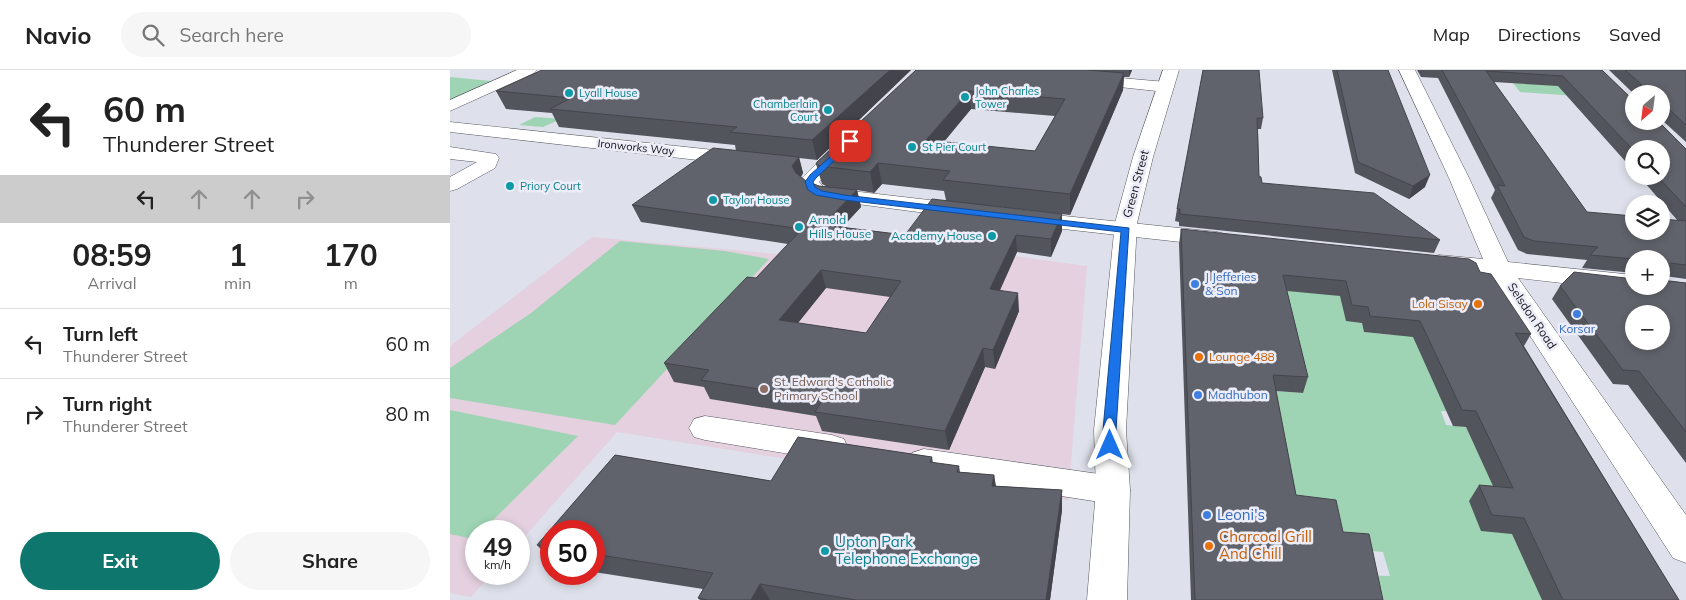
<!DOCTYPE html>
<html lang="en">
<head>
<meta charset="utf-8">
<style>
  :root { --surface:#fff; --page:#f6f6f6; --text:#222; --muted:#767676; --line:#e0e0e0; --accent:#0f766e }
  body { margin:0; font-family:Mulish,sans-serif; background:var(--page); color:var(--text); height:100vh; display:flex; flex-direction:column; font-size:19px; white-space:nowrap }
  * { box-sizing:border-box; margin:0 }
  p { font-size:16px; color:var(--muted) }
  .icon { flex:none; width:28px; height:28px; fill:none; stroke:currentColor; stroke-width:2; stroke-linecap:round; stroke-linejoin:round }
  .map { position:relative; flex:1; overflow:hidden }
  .details { display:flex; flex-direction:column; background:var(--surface); width:450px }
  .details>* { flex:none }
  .hud { background:#fff; color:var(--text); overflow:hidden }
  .needle { width:32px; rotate:208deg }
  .fabs { position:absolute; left:1175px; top:15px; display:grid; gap:10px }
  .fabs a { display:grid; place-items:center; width:45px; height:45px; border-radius:50%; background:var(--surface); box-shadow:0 2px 8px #0003; font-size:25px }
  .speed { position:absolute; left:15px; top:450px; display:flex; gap:10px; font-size:25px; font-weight:700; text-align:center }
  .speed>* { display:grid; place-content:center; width:65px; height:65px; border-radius:50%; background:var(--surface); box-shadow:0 2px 8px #0003; line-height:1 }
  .speed small { font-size:12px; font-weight:400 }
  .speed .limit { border:8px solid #d22; background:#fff; color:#111 }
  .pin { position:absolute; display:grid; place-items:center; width:42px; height:42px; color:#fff; margin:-21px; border-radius:10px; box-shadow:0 2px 8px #0006 }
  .me { position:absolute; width:55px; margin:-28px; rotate:0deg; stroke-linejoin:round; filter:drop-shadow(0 0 4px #0008) }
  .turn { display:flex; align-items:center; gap:18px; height:105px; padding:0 20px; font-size:22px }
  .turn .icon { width:65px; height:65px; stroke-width:2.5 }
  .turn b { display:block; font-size:35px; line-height:42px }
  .lanes { display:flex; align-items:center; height:48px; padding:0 20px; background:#0003; justify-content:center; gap:25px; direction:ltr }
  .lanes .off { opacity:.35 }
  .eta { display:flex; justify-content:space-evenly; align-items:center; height:85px; text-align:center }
  .eta b { font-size:30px; font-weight:700; line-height:35px }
  .action { display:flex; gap:10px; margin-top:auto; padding:10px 20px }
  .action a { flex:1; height:58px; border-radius:30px; background:var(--accent); color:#fff; font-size:20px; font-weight:700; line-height:58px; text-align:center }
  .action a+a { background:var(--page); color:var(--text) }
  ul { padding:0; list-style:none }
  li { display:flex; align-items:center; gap:15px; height:70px; padding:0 20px; border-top:1px solid var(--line) }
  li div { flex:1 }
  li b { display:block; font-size:19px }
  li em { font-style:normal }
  header { display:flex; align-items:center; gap:30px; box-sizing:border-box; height:70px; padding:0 25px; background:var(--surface); border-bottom:1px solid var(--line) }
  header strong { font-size:24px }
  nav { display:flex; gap:28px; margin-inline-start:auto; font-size:18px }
  .search { width:350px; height:45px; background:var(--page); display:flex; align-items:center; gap:12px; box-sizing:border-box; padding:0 18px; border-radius:28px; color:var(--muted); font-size:19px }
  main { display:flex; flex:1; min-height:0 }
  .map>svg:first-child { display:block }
  .education { fill:#e4d0df }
  .green { fill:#9ed4b3 }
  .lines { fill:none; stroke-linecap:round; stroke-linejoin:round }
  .minor-casing { stroke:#565760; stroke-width:1 }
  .major-casing { stroke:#565760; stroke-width:1 }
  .minor { fill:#fff; fill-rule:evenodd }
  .major { fill:#fff; fill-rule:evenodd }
  .wall { fill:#53555d; fill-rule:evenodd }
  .shaded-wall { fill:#44454c }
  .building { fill:#61636c; stroke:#44454c; fill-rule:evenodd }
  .route { fill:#1a73e8; stroke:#114b97 }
  .culture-dot { fill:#0f9aa8; stroke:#ecedf8; stroke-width:2 }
  .shop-dot { fill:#3f7fe0; stroke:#ecedf8; stroke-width:2 }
  .food-dot { fill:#e8710a; stroke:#ecedf8; stroke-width:2 }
  .education-dot { fill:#8d6e63; stroke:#ecedf8; stroke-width:2 }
  .labels { text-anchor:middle; stroke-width:5; stroke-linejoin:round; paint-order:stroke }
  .far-culture-label { font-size:11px; fill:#0d838f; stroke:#ecedf8; text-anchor:start }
  .far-street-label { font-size:11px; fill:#121317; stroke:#ecedf8 }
  .street-label { font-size:12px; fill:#121317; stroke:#ecedf8 }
  .culture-label { font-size:12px; fill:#0d838f; stroke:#ecedf8; text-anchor:start }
  .shop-label { font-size:12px; fill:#366cbe; stroke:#ecedf8; text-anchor:start }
  .food-label { font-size:12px; fill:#c56008; stroke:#ecedf8; text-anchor:end }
  .education-label { font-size:12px; fill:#785e54; stroke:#ecedf8; text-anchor:start }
  .near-shop-label { font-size:15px; fill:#366cbe; stroke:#ecedf8; text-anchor:start }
  .near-food-label { font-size:15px; fill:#c56008; stroke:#ecedf8; text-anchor:start }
  .near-culture-label { font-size:15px; fill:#0d838f; stroke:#ecedf8; text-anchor:start }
</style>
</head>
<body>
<header>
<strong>Navio</strong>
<div class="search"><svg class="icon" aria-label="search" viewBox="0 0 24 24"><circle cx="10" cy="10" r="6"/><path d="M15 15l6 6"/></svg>Search here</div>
<nav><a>Map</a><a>Directions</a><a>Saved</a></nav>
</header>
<main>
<section class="details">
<div class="hud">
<div class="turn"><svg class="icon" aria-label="left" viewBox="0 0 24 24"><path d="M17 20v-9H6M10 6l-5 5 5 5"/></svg><div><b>60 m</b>Thunderer Street</div></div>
<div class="lanes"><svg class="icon" aria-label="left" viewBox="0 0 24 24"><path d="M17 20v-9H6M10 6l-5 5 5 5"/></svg><svg class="icon off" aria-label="ahead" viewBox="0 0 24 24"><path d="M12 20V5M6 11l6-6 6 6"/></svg><svg class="icon off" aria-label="ahead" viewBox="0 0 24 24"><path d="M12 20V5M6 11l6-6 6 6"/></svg><svg class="icon off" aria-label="right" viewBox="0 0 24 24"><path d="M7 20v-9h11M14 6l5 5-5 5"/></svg></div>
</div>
<div class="eta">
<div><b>08:59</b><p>Arrival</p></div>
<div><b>1</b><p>min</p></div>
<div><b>170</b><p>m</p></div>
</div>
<ul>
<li><svg class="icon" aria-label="left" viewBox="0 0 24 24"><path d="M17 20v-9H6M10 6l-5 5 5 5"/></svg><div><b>Turn left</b><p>Thunderer Street</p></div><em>60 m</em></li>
<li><svg class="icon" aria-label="right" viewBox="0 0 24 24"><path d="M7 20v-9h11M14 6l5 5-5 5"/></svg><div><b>Turn right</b><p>Thunderer Street</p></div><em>80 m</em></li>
</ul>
<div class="action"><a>Exit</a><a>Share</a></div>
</section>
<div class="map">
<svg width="1236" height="530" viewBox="0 0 1236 530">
  <rect width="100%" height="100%" fill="#dee0eb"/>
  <path class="education" d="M 392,162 L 637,196 L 618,430 L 565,425 L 167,362 L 69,473 L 69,461 L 26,461 L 26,504 L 41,504 L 21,527 L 0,523 L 0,276 L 142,167 L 348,186 Z"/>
  <path class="green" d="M 1053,0 L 1083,13 L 1095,15 L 1107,13 L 1140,27 L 1070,22 Z
    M 0,7 L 41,11 L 0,31 Z
    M 85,47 L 111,49 L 93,57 L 69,55 Z
    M 170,171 L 275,181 L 319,189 L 165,355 L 0,328 L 0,298 L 81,243 Z
    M 798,206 L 890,226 L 912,253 L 914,262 L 943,265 L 983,261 L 1010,342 L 991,341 L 996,355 L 1016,357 L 1024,374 L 1068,377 L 1064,464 L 1093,530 L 914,530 L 908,505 L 940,506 L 933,482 L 845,474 L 839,440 L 785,318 L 853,323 Z
    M 0,340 L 128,366 L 32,461 L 26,461 L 26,467 L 24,469 L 0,464 Z"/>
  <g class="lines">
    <g class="minor-casing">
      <path id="minor" d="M 67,0 L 87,0 L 84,3 L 0,41 L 0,30 Z
        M 949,0 L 965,0 L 1019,108 L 1058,192 L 1184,205 L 1184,216 L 1194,216 L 1184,221 L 1068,208 L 1236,445 L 1236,493 L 1223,488 L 1041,205 L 980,197 L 977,192 L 980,187 L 989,185 L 1033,189 L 999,108 Z
        M 637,5 L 716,12 L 722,14 L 724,17 L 722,20 L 716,22 L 632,13 L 629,10 L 632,7 Z
        M 0,52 L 292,83 L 299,85 L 302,89 L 299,93 L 292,95 L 0,62 Z
        M 396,69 L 403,71 L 405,75 L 369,112 L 375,118 L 514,134 L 522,136 L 525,141 L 522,146 L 514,148 L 369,129 L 354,122 L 349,112 L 352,108 L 389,71 Z
        M 0,77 L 46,84 L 49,88 L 45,98 L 7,119 L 0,121 L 0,107 L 27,92 L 0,89 Z
        M 576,142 L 767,162 L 775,164 L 778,169 L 775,174 L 767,176 L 568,154 L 565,149 L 568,144 Z
        M 255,346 L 382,365 L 394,369 L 398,378 L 394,387 L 382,391 L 255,370 L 244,367 L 239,358 L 244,349 Z
        M 474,379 L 663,406 L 675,410 L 680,420 L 675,430 L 663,434 L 474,405 L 462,401 L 457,392 L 462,383 Z"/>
    </g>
    <g class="major-casing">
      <path id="major" d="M 713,0 L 729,0 L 703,87 L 687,153 L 676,360 L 680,420 L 677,530 L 637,530 L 646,420 L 644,360 L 665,153 L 683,87 Z"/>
    </g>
    <use href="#minor" class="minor"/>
    <use href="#major" class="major"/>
  </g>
  <path class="wall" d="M 461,0 L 367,90 L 349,88 L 353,103 L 351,107 L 356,111 L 369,116 L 376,116 L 372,114 L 366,94 L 466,0 L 682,0 L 679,7 L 674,7 L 673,20 L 620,145 L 542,136 L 612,161 L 601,187 L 567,182 L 550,220 L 569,241 L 545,299 L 535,297 L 499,380 L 372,361 L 366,346 L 260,329 L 254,317 L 224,312 L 214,293 L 306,208 L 338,174 L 191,152 L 182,135 L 286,81 L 285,75 L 109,57 L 102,43 L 56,39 L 46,21 ZM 521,39 L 605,46 L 585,81 L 494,72 ZM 432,114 L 494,121 L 496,130 L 455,165 L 392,157 L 411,137 L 407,120 L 424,123 ZM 376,218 L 440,227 L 416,263 L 348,253 Z
    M 753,0 L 813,48 L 811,59 L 808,59 L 809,106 L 812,113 L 990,170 L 984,183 L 729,156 L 729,152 L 725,151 L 727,139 Z
    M 882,0 L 938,0 L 975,117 L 959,129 L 905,103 Z
    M 967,0 L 1152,0 L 1183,30 L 1236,79 L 1236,209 L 1215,206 L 1212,210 L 1236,213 L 1236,393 L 1178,315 L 1163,314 L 1102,229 L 1110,216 L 1211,216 L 1211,189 L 1184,189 L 1184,203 L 1132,198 L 1137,190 L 1077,184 L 1068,180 L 1041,128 L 1045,120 L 988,8 L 971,7 ZM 1044,12 L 1108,16 L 1184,101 L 1184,79 L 1211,106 L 1189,106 L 1228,151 L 1137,142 Z
    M 1159,0 L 1236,0 L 1236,72 L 1212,50 L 1211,50 L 1211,24 L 1184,24 Z
    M 731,159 L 1030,202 L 1081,264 L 1074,276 L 1229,530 L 1092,530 L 1062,464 L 1031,461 L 1019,431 L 1029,415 L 1043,416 L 1016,357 L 1003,356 L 963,267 L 914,262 L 912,253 L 896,251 L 890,226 L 837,221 L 858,307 L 853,323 L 826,321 L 846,425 L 893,462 L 933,530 L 741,530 L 729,174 Z
    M 348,367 L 482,387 L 483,393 L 509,396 L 510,402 L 544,405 L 546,416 L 612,420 L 612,440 L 600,530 L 250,530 L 248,528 L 253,519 L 144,502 L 144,461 L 101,461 L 101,490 L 87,475 L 165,385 L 321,411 Z"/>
  <path class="shaded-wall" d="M 440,0 L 461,0 L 367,90 L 362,70 Z
    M 679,0 L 682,0 L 679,7 Z
    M 674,3 L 673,20 L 620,145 L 620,124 Z
    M 519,21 L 521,39 L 479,89 L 476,70 Z
    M 349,87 L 353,103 L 347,113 L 342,96 Z
    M 428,93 L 432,114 L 424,123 L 420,102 Z
    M 980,105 L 975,117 L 959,129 L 963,116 Z
    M 407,120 L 411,137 L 378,173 L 373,155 Z
    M 612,144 L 612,161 L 601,187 L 601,169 Z
    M 566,165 L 567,182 L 542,238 L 540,219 Z
    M 371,200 L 376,218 L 335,269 L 329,250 Z
    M 568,223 L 569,241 L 545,299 L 543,280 Z
    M 533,278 L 535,297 L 499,380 L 495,361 Z
    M 544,405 L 547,426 L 542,416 Z
    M 612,420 L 612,440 L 600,530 L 596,530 Z
    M 310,514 L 320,530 L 301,530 Z"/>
  <path class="building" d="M 92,0 L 440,0 L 362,70 L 280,62 L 287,57 L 100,39 L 121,28 L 46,21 Z
    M 466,0 L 638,0 L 674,3 L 620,124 L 493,110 L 500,101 L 428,93 L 420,102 L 370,96 L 366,94 L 367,92 ZM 519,21 L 615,29 L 585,81 L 476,70 Z
    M 753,0 L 809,0 L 813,48 L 807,48 L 809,106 L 811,107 L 812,113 L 924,123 L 990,170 L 730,144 L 730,139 L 727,139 Z
    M 887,0 L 938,0 L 980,105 L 963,116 L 908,92 Z
    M 992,0 L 1152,0 L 1183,30 L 1184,30 L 1184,51 L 1208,51 L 1236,79 L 1236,137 L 1207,106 L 1211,106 L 1211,79 L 1184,79 L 1184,81 L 1113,6 L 1036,1 L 1137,142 L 1184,146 L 1184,161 L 1211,161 L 1211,149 L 1236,151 L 1236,195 L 1220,193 L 1218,195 L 1219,201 L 1211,201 L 1211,189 L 1184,189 L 1140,185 L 1148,177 L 1084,171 L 1074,167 L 1047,115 L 1055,116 Z
    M 1175,0 L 1236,0 L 1236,55 L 1219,39 L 1211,39 L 1211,24 L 1191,24 L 1191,14 Z
    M 263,78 L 349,87 L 342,96 L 346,103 L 356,111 L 369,116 L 407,120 L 373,155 L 455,165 L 482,129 L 612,144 L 601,169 L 566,165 L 540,219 L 568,223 L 543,280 L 533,278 L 495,361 L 365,342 L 373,329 L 251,310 L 259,300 L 214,293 L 297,207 L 306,208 L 352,159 L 182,135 ZM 371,200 L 451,211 L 416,263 L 329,250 Z
    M 731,159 L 1019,189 L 1026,193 L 1030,202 L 1041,204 L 1081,264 L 1065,263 L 1229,530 L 1113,530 L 1074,448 L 1042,445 L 1029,415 L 1063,418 L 1026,341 L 1012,340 L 970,251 L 920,246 L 918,237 L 902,235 L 896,211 L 833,205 L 858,307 L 823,305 L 846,425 L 886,430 L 893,462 L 919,464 L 933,530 L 745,530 Z
    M 1124,202 L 1184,209 L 1184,216 L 1211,216 L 1211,210 L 1236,213 L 1236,362 L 1189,301 L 1173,300 L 1110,216 ZM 1184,244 L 1211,244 L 1211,271 L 1184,271 Z
    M 348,367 L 482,387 L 480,392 L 509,396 L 507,402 L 544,405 L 542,416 L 612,420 L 596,530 L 406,530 L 310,514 L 301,530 L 258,530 L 248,528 L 263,503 L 144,484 L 144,461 L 101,461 L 101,477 L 87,475 L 165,385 L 321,411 Z"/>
  <path class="route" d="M 400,69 L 403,70 L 403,73 L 366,108 L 363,112 L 365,117 L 372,121 L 394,125 L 679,158 L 666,360 L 667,375 L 665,378 L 660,380 L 656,378 L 653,360 L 671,162 L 394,130 L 366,125 L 358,120 L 355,112 L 360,105 Z"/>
  <g class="culture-dot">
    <circle cx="119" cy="23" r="5"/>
    <circle cx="515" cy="27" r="5"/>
    <circle cx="378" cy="40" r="5"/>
    <circle cx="462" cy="77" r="5"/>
    <circle cx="60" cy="116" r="5"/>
    <circle cx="263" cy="130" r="5"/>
    <circle cx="349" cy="157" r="5"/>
    <circle cx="542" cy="166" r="5"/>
    <circle cx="375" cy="481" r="5"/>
  </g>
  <g class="shop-dot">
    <circle cx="745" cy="214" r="5"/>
    <circle cx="1127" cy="244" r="5"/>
    <circle cx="748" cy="325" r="5"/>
    <circle cx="757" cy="445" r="5"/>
  </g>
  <g class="food-dot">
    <circle cx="1028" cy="234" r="5"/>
    <circle cx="749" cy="287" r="5"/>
    <circle cx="759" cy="476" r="5"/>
  </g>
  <circle class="education-dot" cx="314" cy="319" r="5"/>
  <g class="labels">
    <g class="far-culture-label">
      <text x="525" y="25">John Charles<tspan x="525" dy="13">Tower</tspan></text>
      <text x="129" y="27">Lyall House</text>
      <text x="368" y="38" text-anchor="end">Chamberlain<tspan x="368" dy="13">Court</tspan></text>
      <text x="472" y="81">St Pier Court</text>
      <text x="70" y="120">Priory Court</text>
      <text x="273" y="134">Taylor House</text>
    </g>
    <g class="far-street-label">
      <text transform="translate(186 77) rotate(6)" y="4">Ironworks Way</text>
    </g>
    <g class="street-label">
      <text transform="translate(686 114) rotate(-75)" y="4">Green Street</text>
      <text transform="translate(1082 246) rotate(56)" y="4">Selsdon Road</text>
    </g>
    <g class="culture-label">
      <text x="359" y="154">Arnold<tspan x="359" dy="14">Hills House</tspan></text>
      <text x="532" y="170" text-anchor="end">Academy House</text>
    </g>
    <g class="shop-label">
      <text x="755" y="211">J Jefferies<tspan x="755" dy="14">&amp; Son</tspan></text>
      <text x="1127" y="263" text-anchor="middle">Korsar</text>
      <text x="758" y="329">Madhubon</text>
    </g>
    <g class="food-label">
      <text x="1018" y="238">Lola Sisay</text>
      <text x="759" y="291" text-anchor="start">Lounge 488</text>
    </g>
    <g class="education-label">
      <text x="324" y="316">St. Edward's Catholic<tspan x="324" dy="14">Primary School</tspan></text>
    </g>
    <g class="near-shop-label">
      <text x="767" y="450">Leoni's</text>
    </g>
    <g class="near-food-label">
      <text x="769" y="472">Charcoal Grill<tspan x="769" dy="17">And Chill</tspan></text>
    </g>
    <g class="near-culture-label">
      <text x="385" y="477">Upton Park<tspan x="385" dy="17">Telephone Exchange</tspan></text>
    </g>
  </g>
</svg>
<div class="fabs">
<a><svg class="needle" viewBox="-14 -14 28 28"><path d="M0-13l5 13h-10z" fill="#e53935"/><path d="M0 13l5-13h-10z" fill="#767676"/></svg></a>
<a><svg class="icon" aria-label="search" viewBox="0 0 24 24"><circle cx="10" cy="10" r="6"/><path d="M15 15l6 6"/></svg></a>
<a><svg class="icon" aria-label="layers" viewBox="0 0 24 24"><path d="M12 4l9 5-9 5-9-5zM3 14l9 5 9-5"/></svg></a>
<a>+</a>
<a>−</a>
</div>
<div class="speed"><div>49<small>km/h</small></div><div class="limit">50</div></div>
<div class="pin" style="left:400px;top:71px;background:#d93025"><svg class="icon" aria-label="arrive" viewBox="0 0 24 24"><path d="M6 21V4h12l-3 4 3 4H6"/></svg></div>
<svg class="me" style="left:660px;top:375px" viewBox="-20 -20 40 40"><path d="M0-17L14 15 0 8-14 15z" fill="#1a73e8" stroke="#fff" stroke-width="4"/></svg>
</div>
</main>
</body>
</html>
